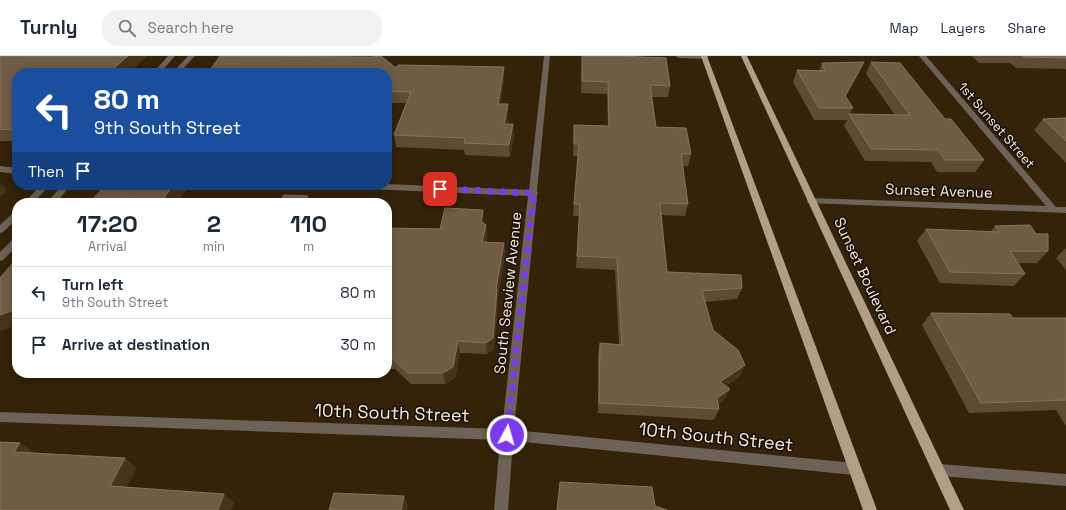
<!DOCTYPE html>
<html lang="en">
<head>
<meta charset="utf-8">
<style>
  :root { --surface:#fff; --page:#f2f2f3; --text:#1f2937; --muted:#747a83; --line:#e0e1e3 }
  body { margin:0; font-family:"Space Grotesk",sans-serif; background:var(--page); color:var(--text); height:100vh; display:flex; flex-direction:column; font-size:15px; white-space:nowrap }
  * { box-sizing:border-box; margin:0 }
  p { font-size:13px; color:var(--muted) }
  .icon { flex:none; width:22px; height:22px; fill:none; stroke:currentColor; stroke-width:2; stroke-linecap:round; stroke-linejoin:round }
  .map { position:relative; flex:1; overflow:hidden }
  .details { position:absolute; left:12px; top:142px; width:380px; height:180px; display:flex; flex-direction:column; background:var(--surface); border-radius:16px; box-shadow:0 2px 10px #0003 }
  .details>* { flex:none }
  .hud { position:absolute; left:12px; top:12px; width:380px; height:122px; border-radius:16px; box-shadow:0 2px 10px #0003; background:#1a4fa0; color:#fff; overflow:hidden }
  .pin { position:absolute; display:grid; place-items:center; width:34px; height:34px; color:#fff; margin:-17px; border-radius:8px; box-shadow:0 2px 6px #0006 }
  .me { position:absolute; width:44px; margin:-22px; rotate:6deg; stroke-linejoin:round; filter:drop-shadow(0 0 3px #0008) }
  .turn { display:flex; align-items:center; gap:14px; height:84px; padding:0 16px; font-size:18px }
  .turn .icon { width:52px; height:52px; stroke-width:2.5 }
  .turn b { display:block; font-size:28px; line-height:34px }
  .then { display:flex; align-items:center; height:38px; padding:0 16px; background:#0003; gap:8px; font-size:15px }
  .eta { display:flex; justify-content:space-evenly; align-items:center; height:68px; text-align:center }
  .eta b { font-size:24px; font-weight:600; line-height:28px }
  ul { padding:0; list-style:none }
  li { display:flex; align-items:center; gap:12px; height:52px; padding:0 16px; border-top:1px solid var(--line) }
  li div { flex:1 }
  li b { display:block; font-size:15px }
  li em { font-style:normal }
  header { display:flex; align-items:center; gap:24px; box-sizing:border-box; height:56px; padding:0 20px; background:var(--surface); border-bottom:1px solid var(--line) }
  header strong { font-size:19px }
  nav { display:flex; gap:22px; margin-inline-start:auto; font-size:14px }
  .search { width:280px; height:36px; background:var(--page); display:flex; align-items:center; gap:10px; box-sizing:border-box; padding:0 14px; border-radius:16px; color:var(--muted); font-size:15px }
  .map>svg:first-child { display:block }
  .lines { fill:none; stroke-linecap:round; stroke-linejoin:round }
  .minor { fill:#6c6257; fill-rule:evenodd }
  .major { fill:#b19e86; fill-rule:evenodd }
  .wall { fill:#5f4b33 }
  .shaded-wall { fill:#47331a }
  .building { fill:#6f5c45; stroke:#84735d }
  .route { stroke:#7c3aed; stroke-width:7; stroke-dasharray:0 12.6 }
  .labels { text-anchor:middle; stroke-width:3; stroke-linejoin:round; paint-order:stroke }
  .far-street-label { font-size:13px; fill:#f8ecdd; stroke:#160e05 }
  .street-label { font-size:15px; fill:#f8ecdd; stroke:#160e05 }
  .near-street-label { font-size:18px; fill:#f8ecdd; stroke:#160e05 }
</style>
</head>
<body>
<header>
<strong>Turnly</strong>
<div class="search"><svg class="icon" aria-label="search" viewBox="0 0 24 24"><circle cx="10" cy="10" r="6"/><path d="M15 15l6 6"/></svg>Search here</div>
<nav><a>Map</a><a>Layers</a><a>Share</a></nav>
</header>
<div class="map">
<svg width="1066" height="454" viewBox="0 0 1066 454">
  <rect width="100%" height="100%" fill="#342209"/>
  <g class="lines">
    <path class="minor" d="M 168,0 L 175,0 L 160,17 L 153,17 Z
      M 188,0 L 195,0 L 179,17 L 172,17 Z
      M 544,0 L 550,0 L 537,135 L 538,137 L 537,139 L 514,374 L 854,407 L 859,409 L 860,413 L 859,417 L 854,419 L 513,385 L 508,454 L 494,454 L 500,384 L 0,366 L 0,356 L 502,373 L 528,140 L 346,132 L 342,129 L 387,128 L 529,134 Z
      M 675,0 L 708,0 L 708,1 L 705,3 L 678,2 Z
      M 919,0 L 926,0 L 1056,151 L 1066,151 L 1066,157 L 808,147 L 807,145 L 811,142 L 1046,150 Z
      M 0,110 L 17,112 L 17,118 L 0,116 Z
      M 41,129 L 50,129 L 33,147 L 24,147 Z
      M 62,129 L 71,129 L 56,147 L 47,147 Z
      M 17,155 L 17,163 L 3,176 L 0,177 L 0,169 L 14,156 Z
      M 17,181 L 17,190 L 3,204 L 0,205 L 0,196 L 14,182 Z
      M 940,408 L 1066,418 L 1066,430 L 940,420 L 935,418 L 934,414 L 935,410 Z"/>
    <path class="major" d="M 701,0 L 707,0 L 877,454 L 863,454 Z
      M 741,0 L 747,0 L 964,454 L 950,454 Z"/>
  </g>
  <path class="wall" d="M 0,0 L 147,0 L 128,17 L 17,17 L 17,85 L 0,85 Z
    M 582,0 L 670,30 L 668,41 L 652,41 L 656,71 L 691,98 L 688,110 L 683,110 L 688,148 L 685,160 L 661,159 L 667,216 L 742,232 L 737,243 L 705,246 L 713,274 L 745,309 L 740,320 L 726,330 L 730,333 L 724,344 L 718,348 L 719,353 L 714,364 L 598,357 L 598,299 L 600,287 L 619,289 L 615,214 L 576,212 L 579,160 L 573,160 L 578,100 L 573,100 L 574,69 L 608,70 L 607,38 L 581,37 Z
    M 972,0 L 1066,0 L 1066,13 L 1016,12 L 1010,7 L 979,7 Z
    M 871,6 L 945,63 L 984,104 L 975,116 L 937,116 L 931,106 L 865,105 L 844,70 L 847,64 L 814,64 L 793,26 L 797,14 L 819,15 L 822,7 L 859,17 L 846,40 L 853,52 L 850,58 L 895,59 L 866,18 Z
    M 396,12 L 504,23 L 500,48 L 508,48 L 508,60 L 507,68 L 513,68 L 514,80 L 510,101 L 465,99 L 464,94 L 396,91 L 394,79 L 406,47 L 387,47 L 387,17 Z
    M 1066,62 L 1066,107 L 1034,74 L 1043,63 Z
    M 186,134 L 176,147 L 72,147 L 90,146 Z
    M 483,154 L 484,168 L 486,169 L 487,181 L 486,186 L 504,187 L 505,199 L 498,239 L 498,245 L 494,293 L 487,298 L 460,297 L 455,322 L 445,328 L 411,328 L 395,313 L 387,313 L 387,172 L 440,173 Z
    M 995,170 L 1048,195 L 1037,207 L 1018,207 L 1025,218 L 1014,230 L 940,227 L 917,185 L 926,173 L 990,176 Z
    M 1066,192 L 1066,214 L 1056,202 Z
    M 931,257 L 1013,262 L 1066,262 L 1066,370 L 1056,354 L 969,357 L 922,269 Z"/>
  <path class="shaded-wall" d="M 128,0 L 147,0 L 128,17 L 108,17 Z
    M 864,6 L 859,17 L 840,51 L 845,40 Z
    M 504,11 L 504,23 L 498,59 L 498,48 Z
    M 508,48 L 508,60 L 505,79 L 504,68 Z
    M 513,68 L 514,80 L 510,101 L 509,89 Z
    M 17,69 L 17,81 L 12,74 Z
    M 0,127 L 7,134 L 0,141 Z
    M 174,129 L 184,129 L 186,134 L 176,147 L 164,147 L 162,144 Z
    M 308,140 L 310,147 L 304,147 Z
    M 123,142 L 126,147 L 120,147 Z
    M 483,154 L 484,166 L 482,178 L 481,166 Z
    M 486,169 L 487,181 L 483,198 L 482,186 Z
    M 504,187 L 505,199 L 498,239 L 498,245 L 494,293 L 487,298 L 486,287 Z
    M 17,253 L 17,269 L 0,275 L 0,259 Z
    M 458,285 L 460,297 L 455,322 L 445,328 L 443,317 Z
    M 745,309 L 740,320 L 715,337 L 720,326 Z
    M 730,333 L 724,344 L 712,353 L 717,342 Z
    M 20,387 L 35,397 L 14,396 Z
    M 125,402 L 137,412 L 122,439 L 110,430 Z
    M 224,438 L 234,447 L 231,454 L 218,454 Z
    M 404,440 L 408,449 L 407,454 L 401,454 Z"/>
  <path class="building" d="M 0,0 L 128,0 L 108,17 L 17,17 L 17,69 L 12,74 L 0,73 Z
    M 220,0 L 372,1 L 381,0 L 396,12 L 398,9 L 504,11 L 498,48 L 508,48 L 504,68 L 513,68 L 509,89 L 464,87 L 465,82 L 394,79 L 411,36 L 387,35 L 387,17 L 208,17 Z
    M 582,0 L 618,0 L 666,2 L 670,30 L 650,29 L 656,71 L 686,72 L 691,98 L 681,98 L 688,148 L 660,147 L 667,216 L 741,219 L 742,232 L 702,235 L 713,274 L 738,294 L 745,309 L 720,326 L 730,333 L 717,342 L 719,353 L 599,347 L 600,287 L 622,289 L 617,202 L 577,200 L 580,148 L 574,148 L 579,88 L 574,88 L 574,69 L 609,70 L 608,26 L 582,25 Z
    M 1023,0 L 1066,0 L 1066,2 L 1023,1 Z
    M 864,6 L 845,40 L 853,52 L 819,52 L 797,14 L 825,15 L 822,7 Z
    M 871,6 L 900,7 L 945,63 L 951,63 L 984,104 L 945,104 L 938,94 L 871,93 L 849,58 L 910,59 Z
    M 1066,62 L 1066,85 L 1043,63 Z
    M 106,129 L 174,129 L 162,144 L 123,142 L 120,147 L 72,147 L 73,145 L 90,146 Z
    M 284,139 L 308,140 L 304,147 L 279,147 Z
    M 445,152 L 483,154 L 481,166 L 486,169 L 482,186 L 504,187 L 496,233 L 497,233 L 493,282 L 486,287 L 458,285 L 453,311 L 443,317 L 408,317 L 392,302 L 387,302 L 387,172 L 440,173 Z
    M 1030,169 L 1036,178 L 1048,178 L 1048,195 L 1010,195 L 1025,218 L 950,216 L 926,173 L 999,176 L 995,170 Z
    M 13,207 L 17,207 L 17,253 L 0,259 L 0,222 Z
    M 931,257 L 1010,258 L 1013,262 L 1066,262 L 1066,344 L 981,347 Z
    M 0,386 L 20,387 L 14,396 L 125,402 L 110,430 L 224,438 L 218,454 L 0,454 Z
    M 560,426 L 652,431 L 655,450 L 667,454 L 557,454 Z
    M 334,437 L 404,440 L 401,454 L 329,454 Z"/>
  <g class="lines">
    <path class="route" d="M 440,133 L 534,137 L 507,379"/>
  </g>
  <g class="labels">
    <g class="far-street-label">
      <text transform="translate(997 69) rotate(49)" y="5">1st Sunset Street</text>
    </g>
    <g class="street-label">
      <text transform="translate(939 135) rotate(2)" y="5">Sunset Avenue</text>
      <text transform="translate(865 220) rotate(65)" y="5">Sunset Boulevard</text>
      <text transform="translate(508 237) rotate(-84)" y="5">South Seaview Avenue</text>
    </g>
    <g class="near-street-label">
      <text transform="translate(392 357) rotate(2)" y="6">10th South Street</text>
      <text transform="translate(716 381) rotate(6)" y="6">10th South Street</text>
    </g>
  </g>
</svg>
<div class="pin" style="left:440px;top:133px;background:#d93025"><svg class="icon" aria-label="arrive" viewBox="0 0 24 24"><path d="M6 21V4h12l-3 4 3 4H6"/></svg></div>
<svg class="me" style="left:507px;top:379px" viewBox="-20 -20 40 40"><circle r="17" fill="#7c3aed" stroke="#fff" stroke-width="3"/><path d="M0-11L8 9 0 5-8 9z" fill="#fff"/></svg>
<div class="hud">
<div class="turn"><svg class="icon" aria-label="left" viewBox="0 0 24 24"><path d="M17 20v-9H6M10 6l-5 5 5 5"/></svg><div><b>80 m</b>9th South Street</div></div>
<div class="then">Then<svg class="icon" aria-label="arrive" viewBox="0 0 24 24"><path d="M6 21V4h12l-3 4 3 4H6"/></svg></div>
</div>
<section class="details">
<div class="eta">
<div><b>17:20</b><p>Arrival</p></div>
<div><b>2</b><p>min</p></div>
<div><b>110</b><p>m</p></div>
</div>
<ul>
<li><svg class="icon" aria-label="left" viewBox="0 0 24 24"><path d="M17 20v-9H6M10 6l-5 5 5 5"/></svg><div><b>Turn left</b><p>9th South Street</p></div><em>80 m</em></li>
<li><svg class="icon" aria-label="arrive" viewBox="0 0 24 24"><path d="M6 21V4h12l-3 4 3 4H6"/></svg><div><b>Arrive at destination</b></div><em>30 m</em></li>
</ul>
</section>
</div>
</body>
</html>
